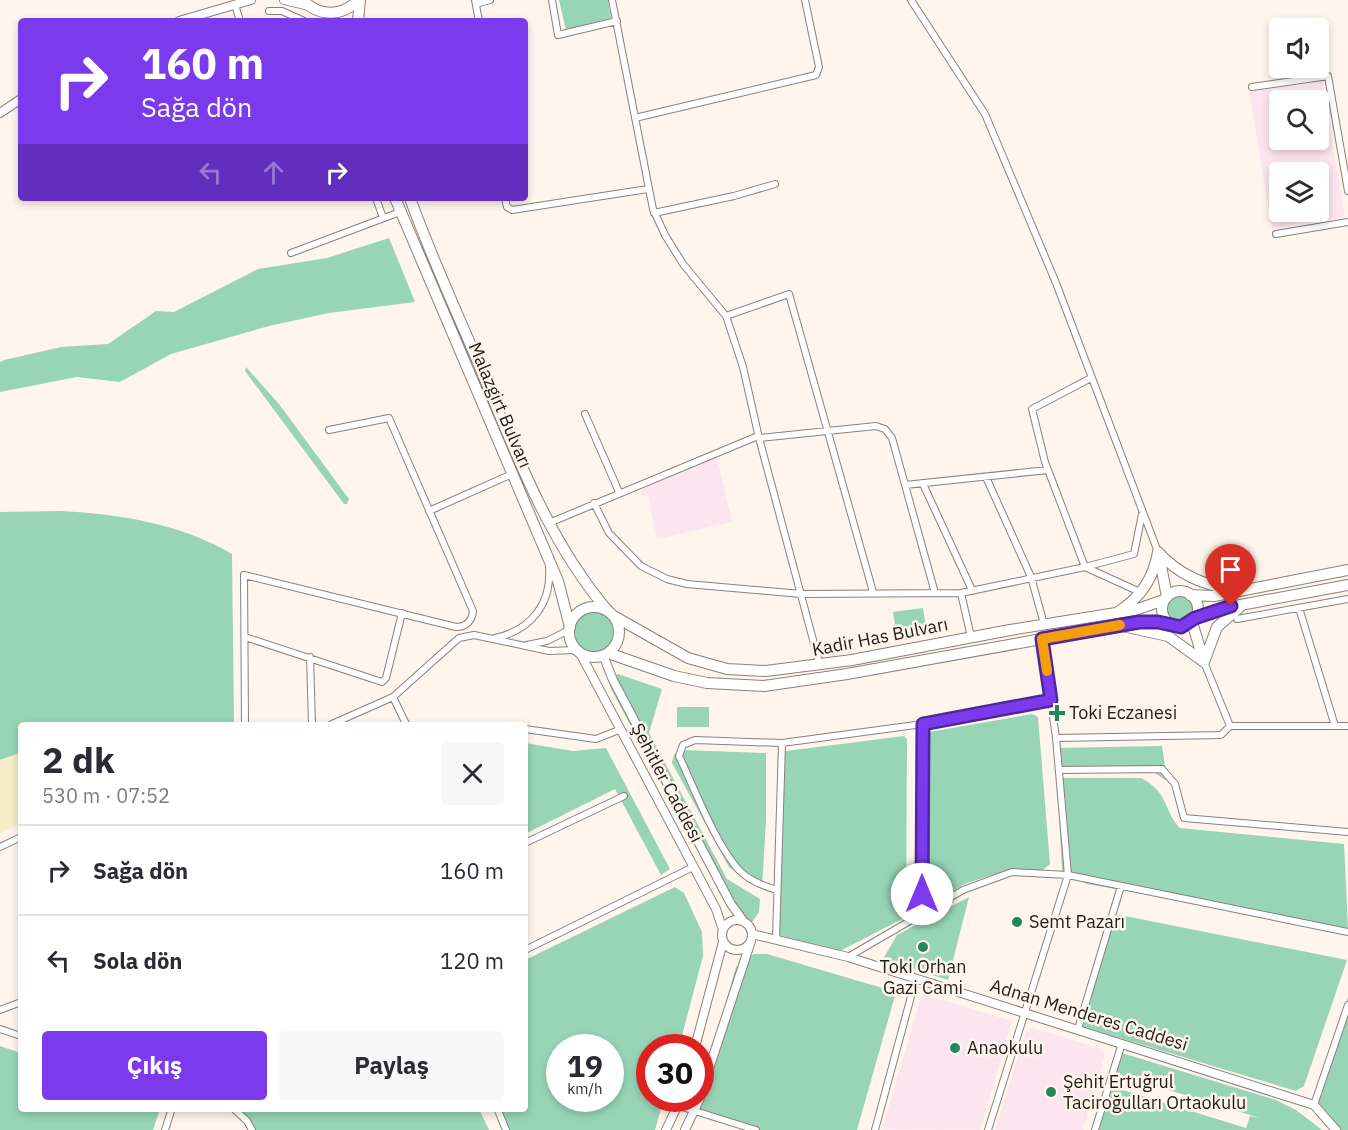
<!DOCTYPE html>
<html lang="tr">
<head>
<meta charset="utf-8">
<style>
  :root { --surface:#fff; --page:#f7f7f7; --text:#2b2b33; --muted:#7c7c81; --line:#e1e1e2; --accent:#7c3aed }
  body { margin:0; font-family:"IBM Plex Sans",sans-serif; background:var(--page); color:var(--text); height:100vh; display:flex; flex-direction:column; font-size:22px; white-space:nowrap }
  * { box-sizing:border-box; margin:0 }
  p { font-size:20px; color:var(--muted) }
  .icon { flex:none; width:33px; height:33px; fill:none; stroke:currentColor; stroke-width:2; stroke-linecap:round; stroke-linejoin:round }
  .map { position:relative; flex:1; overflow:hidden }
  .details { position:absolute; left:18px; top:722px; width:510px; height:390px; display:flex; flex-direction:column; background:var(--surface); border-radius:6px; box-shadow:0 3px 9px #0003 }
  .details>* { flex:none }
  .guide { position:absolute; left:18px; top:18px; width:510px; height:183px; border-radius:6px; box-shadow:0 3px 9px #0003; background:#7c3aed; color:#fff; overflow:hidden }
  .buttons { position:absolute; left:1269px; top:18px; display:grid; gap:12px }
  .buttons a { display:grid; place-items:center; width:60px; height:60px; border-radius:6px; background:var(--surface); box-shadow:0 3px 9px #0003; font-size:30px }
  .speed { position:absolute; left:546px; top:1034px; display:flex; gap:12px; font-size:30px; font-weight:700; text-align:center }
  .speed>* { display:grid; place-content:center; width:78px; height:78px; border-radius:50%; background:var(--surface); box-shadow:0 3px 9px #0003; line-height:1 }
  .speed small { font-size:15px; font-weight:400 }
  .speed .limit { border:9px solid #d22; background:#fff; color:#111 }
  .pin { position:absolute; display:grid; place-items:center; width:51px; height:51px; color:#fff; margin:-62px -26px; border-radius:50% 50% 50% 0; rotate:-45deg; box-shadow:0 0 6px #0007 }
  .pin .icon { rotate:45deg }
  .me { position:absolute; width:66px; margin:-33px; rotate:0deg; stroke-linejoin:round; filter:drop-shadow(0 0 4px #0008) }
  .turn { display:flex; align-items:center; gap:21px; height:126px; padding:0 24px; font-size:27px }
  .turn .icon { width:78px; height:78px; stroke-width:2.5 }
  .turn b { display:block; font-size:42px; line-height:51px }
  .lanes { display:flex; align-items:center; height:57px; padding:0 24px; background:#0003; justify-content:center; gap:30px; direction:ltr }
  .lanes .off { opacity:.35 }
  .round { display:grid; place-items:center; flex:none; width:63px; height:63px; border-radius:6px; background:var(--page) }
  .overview { display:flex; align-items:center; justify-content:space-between; height:102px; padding:0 24px }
  h1 { font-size:36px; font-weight:700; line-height:45px }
  .button { display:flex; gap:12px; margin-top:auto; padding:12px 24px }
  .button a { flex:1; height:69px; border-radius:6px; background:var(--accent); color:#fff; font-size:24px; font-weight:700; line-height:69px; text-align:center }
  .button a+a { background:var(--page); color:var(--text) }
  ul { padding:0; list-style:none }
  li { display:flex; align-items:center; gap:18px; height:90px; padding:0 24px; border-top:2px solid var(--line) }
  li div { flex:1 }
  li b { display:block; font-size:22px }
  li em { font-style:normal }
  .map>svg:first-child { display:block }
  .education { fill:#fde5f0; fill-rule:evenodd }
  .green { fill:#98d5b7; fill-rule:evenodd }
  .sand { fill:#f7edc7 }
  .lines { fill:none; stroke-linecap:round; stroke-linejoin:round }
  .minor-casing { stroke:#8a8179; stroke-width:8 }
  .tertiary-casing { stroke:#8a8179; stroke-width:10 }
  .trunk-casing { stroke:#8a8179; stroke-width:12 }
  .minor { stroke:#fff; stroke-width:6 }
  .tertiary { stroke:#fff; stroke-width:8 }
  .trunk { stroke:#fff; stroke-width:10 }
  .route-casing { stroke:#51269a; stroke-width:15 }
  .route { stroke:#7c3aed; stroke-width:10 }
  .slow { stroke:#f59e0b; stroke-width:10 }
  .poi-dot { fill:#25855e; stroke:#fff5ec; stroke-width:2 }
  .labels { text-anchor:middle; stroke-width:5; stroke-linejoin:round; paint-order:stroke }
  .street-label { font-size:18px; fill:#201d19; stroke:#fff5ec }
  .poi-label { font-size:18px; fill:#201d19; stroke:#fff5ec; text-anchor:start }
</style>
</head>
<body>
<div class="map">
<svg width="1348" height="1130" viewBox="0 0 1348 1130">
  <rect width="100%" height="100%" fill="#fff5ec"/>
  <path class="education" d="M 1322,81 L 1345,217 L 1272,228 L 1249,92 ZM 1280,100 L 1318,100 L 1318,140 L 1280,140 ZM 1280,172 L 1318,172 L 1318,212 L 1280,212 Z
    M 717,457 L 732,522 L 657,539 L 648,495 L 643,496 L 641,490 Z
    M 922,994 L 1012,1021 L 980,1130 L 882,1129 Z
    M 1033,1028 L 1103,1049 L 1105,1055 L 1083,1130 L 995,1130 L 1026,1031 Z"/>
  <path class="green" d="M 559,0 L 608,0 L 611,18 L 566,30 Z
    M 389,238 L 415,302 L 329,313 L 269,326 L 171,354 L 120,382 L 77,377 L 0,392 L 0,362 L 4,360 L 61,347 L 108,344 L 156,311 L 174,312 L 258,269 L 327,258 Z
    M 246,367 L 279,404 L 349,499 L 347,504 L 344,504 L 245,371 Z
    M 62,511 C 119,514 182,524 232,554 L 234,724 L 21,724 L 21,753 L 0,760 L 0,512 Z
    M1165 609a14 14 0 1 1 28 0a14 14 0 1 1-28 0Z
    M 923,608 L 926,627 L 896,632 L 893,612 Z
    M574 632a20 20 0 1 1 40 0a20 20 0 1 1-40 0Z
    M 618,674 L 662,689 L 649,733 L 727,879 L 760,899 L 759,912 L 750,925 L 720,893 L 610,687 L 614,677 Z
    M 677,707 L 709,707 L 709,727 L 677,727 Z
    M 1032,714 L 1038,717 L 1050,864 L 1042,871 L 1011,869 L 967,883 L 918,909 L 918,734 Z
    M 904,736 L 907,739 L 906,917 L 834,954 L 777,934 L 774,931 L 778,752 Z
    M 525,743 L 573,751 L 606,748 L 670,869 L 661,875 L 615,789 L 525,834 Z
    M 1162,746 L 1167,779 L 1165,780 L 1149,769 L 1141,768 L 1056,767 L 1054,748 Z
    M 683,750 L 766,753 L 766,821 L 762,888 L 749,883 L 729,867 L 672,763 L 674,754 Z
    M 1057,778 L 1141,778 C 1170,793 1163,811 1180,828 L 1344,844 L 1348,930 L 1087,884 L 1066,876 L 1062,870 Z
    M 675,887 L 684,893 L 702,932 L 703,956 L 679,1047 L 650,1047 L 650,1098 L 664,1098 L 655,1130 L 506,1130 L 495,1109 L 525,1108 L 525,960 ZM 560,1047 L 610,1047 L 610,1098 L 560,1098 Z
    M 969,897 L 948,980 L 883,959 L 897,935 Z
    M 1115,914 L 1347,960 L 1304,1086 L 1296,1091 L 1083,1027 Z
    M 754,954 L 767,954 L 896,992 L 857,1130 L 760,1130 L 694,1111 L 736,967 Z
    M 1348,997 L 1348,1130 L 1340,1130 L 1315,1098 Z
    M 0,1046 L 21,1053 L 21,1108 L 160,1109 L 153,1130 L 0,1130 Z
    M 1122,1053 L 1276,1100 L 1296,1110 L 1322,1130 L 1097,1130 L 1110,1086 L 1246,1128 L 1250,1116 L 1260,1118 L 1113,1073 Z
    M 241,1109 L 479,1109 L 489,1130 L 252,1130 Z"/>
  <path class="sand" d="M 21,753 L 21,823 L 0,834 L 0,760 Z"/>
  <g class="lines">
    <g class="minor-casing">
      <path id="minor" d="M 475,0 L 479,21
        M 552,0 L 558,35 L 617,21
        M 612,0 L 653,209 L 665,235 L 683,264 L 726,316 L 743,367 L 759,438 L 820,666
        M 911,0 L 985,114 L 1056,283 L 1158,552
        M 476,4 L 490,0
        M 235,5 L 240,21
        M 269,11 L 282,11 L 304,21
        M 1252,87 L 1328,76 L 1348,191
        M 635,118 L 816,75 L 819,67 L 805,0
        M 376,198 L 383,218
        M 505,198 L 507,207 L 512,210 L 648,189
        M 654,213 L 734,196 L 775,184
        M 1276,234 L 1348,222
        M 291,253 L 400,212
        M 726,316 L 789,294 L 873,592
        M 1091,378 L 1032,409 L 1045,462 L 1085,567 L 1134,554 L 1142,514
        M 585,414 L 619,492
        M 759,438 L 876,426 L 885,429 L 892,438 L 935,593
        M 986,477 L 1031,577 L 1044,624
        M 923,484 L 972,590
        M 905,485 L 1048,470
        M 594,503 L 609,533 L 641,566 L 667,579 L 687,584 L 801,594 L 961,593 L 1085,567 L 1140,592
        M 429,511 L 512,474
        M 549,523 L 758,436
        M 961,593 L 971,637
        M 1299,608 L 1335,726
        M 1237,619 L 1348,599
        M 245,637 L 382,682 L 386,678 L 402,613
        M 495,638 C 532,630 552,603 549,566
        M 527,645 L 547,641 L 569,630
        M 310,657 L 312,724
        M 1204,662 L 1230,726 L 1348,726
        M 393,697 L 406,724
        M 245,724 L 244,575 L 456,627 C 466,627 472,621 473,611 L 389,418 L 329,430
        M 332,724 L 393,697 L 459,638 L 474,635 L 549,651 L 576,650
        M 525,729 L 596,739 L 619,730
        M 1056,738 L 1221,735 L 1230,726
        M 1059,770 L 1162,769 L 1175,784 L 1184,818 L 1348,832
        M 525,843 L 624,796
        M 0,847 L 21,837
        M 777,890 C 763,886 747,880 737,868 C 714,840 695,790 679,756 L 683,745 L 695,740 L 782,743 L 923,724 L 1051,700
        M 922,916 L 923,724
        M 776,939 L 782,743
        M 525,950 L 693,867
        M 848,957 L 963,890 L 1012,872 L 1068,875 L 1348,932
        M 0,1010 L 21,1002
        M 0,1029 L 21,1036
        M 1078,1029 L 1121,886
        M 1314,1105 L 1348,1005
        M 679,1106 L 756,1130
        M 233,1108 L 247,1121 L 252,1130
        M 497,1108 L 506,1130
        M 165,1130 L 172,1108
        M 875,1130 L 916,978
        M 988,1130 L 1068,875 L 1056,738 L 1042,639
        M 1095,1130 L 1122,1043"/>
    </g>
    <g class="tertiary-casing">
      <path id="tertiary" d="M 284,0 L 309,6
        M 179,21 L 251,0
        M 0,113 L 21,99
        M 580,653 L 716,909 L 723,930
        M 603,655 L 613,680 L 731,904 L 744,922
        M722 935a15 15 0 1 1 30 0a15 15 0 1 1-30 0Z
        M 752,934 L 848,957 L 1314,1105 L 1336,1130
        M 695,1047 L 723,942
        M 700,1096 L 751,941
        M 666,1130 L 681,1098
        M 685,1130 L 700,1098"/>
    </g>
    <g class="trunk-casing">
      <path id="trunk" d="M 303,0 C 319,17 342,17 358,0
        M 358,21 L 360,0
        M 395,198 L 558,581 L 570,627
        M 410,198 C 430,254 455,308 478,362 C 514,448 547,540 608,611
        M 1158,552 C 1179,575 1204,586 1234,589
        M 1159,555 L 1167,597
        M1162 609a18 18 0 1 1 36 0a18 18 0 1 1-36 0Z
        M 1190,595 L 1214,596 L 1348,570
        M569 632a25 25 0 1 1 50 0a25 25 0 1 1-50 0Z
        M 1118,612 C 1140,598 1154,577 1158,552
        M 612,615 L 688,658 L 727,669 L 766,671 L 852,660 L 1010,630 L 1135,610 L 1164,600
        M 1195,618 L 1219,609 L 1348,585
        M 1192,622 L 1204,662
        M 1127,627 L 1168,636 L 1204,662
        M 608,653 L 674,676 L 707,683 L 764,686 L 847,674 L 1131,623 L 1169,623
        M 1204,662 L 1217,627 L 1240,607"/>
    </g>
    <use href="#minor" class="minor"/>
    <use href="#tertiary" class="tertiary"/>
    <use href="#trunk" class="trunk"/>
  </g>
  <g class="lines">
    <g class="route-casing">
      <path id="route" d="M 922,894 L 923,724 L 1051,700 L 1042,639 L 1139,622 L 1158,622 L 1181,627 L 1195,618 L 1231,606"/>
    </g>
    <use href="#route" class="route"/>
    <path class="slow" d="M 1047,671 L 1042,639 L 1120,625"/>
  </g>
  <g class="poi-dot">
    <path d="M1054 704h6v6h6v6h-6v6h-6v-6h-6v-6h6z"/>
    <circle cx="1017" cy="922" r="6"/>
    <circle cx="923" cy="947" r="6"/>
    <circle cx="955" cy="1048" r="6"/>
    <circle cx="1051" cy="1092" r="6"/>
  </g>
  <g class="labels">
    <g class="street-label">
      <text transform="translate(500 405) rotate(67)" y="6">Malazgirt Bulvarı</text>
      <text transform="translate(880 637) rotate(-11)" y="6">Kadir Has Bulvarı</text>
      <text transform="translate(667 783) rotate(62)" y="6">Şehitler Caddesi</text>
      <text transform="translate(1089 1015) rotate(17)" y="6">Adnan Menderes Caddesi</text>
    </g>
    <g class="poi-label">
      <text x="1069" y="719">Toki Eczanesi</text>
      <text x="1029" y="928">Semt Pazarı</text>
      <text x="923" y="973" text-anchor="middle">Toki Orhan<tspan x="923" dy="21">Gazi Cami</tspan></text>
      <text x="967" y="1054">Anaokulu</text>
      <text x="1063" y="1088">Şehit Ertuğrul<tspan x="1063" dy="21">Taciroğulları Ortaokulu</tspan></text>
    </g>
  </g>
</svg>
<div class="buttons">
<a><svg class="icon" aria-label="sound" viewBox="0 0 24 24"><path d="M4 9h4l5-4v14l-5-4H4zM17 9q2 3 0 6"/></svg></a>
<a><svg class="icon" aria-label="search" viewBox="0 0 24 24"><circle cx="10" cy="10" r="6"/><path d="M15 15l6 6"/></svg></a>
<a><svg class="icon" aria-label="layers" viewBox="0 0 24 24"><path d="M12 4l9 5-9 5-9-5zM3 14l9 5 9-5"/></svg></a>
</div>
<div class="speed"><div>19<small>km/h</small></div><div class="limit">30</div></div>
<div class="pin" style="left:1231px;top:606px;background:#d93025"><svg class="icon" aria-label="arrive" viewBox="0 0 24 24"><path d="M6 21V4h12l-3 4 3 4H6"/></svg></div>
<svg class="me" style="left:922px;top:894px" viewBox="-20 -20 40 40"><circle r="19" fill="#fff"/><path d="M0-13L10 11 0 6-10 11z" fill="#7c3aed"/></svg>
<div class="guide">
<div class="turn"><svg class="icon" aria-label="right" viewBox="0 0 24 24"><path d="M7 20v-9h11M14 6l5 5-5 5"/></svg><div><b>160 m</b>Sağa dön</div></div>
<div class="lanes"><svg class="icon off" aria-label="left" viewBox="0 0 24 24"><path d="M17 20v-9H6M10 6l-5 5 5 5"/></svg><svg class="icon off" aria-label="ahead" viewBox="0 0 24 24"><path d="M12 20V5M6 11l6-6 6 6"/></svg><svg class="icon" aria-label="right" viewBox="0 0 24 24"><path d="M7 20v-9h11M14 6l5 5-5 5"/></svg></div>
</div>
<section class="details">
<div class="overview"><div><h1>2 dk</h1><p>530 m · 07:52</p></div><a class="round"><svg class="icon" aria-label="close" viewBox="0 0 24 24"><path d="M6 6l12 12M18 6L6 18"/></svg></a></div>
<ul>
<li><svg class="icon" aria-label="right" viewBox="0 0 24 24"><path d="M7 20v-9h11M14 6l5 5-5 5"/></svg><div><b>Sağa dön</b></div><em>160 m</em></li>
<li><svg class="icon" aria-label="left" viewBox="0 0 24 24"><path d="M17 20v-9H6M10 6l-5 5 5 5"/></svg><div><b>Sola dön</b></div><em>120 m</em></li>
</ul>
<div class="button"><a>Çıkış</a><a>Paylaş</a></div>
</section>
</div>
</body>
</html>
